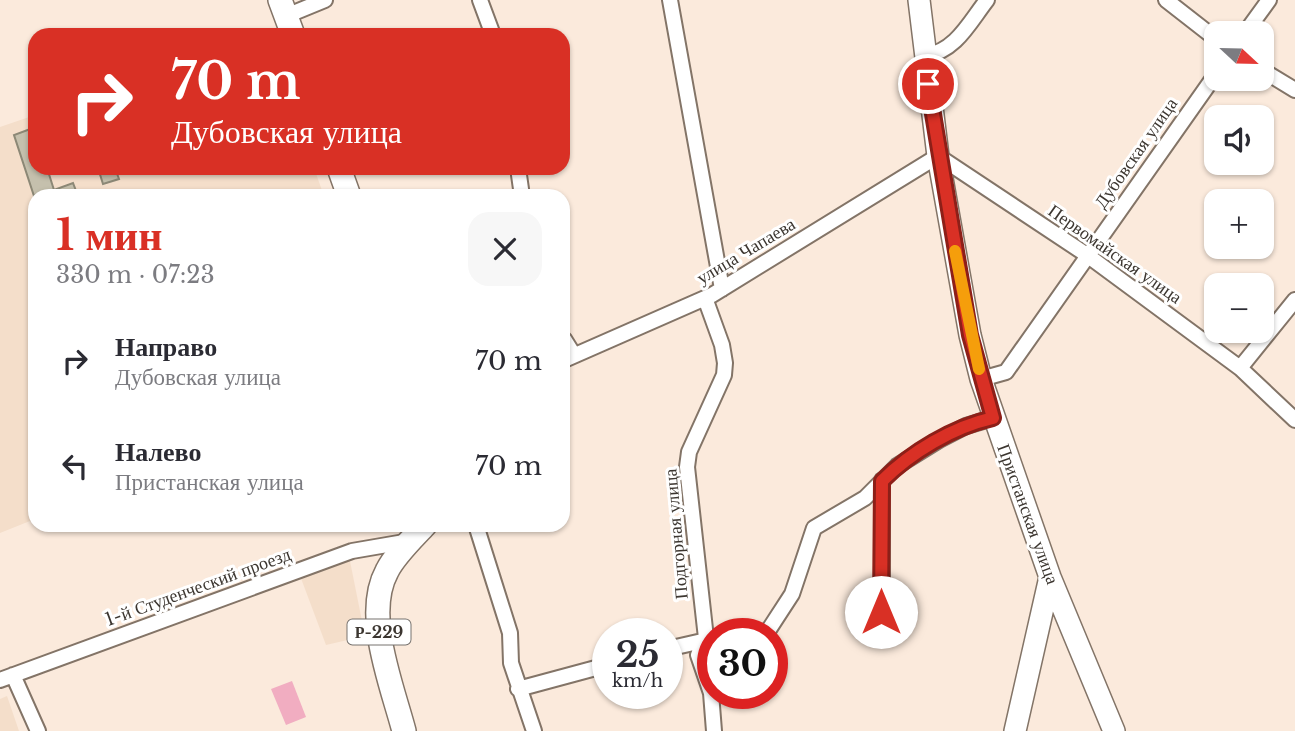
<!DOCTYPE html>
<html lang="ru">
<head>
<meta charset="utf-8">
<style>
  :root { --surface:#fff; --page:#f7f7f7; --text:#2b2b33; --muted:#7c7c81; --accent:#d93025 }
  body { margin:0; font-family:"Libre Baskerville",serif; background:var(--page); color:var(--text); height:100vh; display:flex; flex-direction:column; font-size:26px; white-space:nowrap }
  * { box-sizing:border-box; margin:0 }
  p { font-size:23px; color:var(--muted) }
  .icon { flex:none; width:38px; height:38px; fill:none; stroke:currentColor; stroke-width:2; stroke-linecap:round; stroke-linejoin:round }
  .map { position:relative; flex:1; overflow:hidden }
  .panel { position:absolute; left:28px; top:189px; width:542px; height:343px; display:flex; flex-direction:column; background:var(--surface); border-radius:21px; box-shadow:0 2px 5px #0004 }
  .panel>* { flex:none }
  .hud { position:absolute; left:28px; top:28px; width:542px; height:147px; border-radius:21px; box-shadow:0 2px 5px #0004; background:#d93025; color:#fff; overflow:hidden }
  .needle { width:46px; rotate:112deg }
  .buttons { position:absolute; left:1204px; top:21px; display:grid; gap:14px }
  .buttons a { display:grid; place-items:center; width:70px; height:70px; border-radius:14px; background:var(--surface); box-shadow:0 2px 5px #0004; font-size:35px }
  .speed { position:absolute; left:592px; top:618px; display:flex; gap:14px; font-size:35px; font-weight:700; text-align:center }
  .speed>* { display:grid; place-content:center; width:91px; height:91px; border-radius:50%; background:var(--surface); box-shadow:0 2px 5px #0004; line-height:1 }
  .speed small { font-size:18px; font-weight:400 }
  .speed .limit { border:10px solid #d22; background:#fff; color:#111 }
  .pin { position:absolute; display:grid; place-items:center; width:60px; height:60px; color:#fff; margin:-30px; border:4px solid #fff; border-radius:50%; box-shadow:0 2px 7px #0007 }
  .me { position:absolute; width:77px; margin:-38px; rotate:0deg; stroke-linejoin:round; filter:drop-shadow(0 0 5px #0008) }
  .turn { display:flex; align-items:center; gap:24px; height:147px; padding:0 28px; font-size:32px }
  .turn .icon { width:91px; height:91px; stroke-width:2.5 }
  .turn b { display:block; font-size:49px; line-height:60px }
  .round { display:grid; place-items:center; flex:none; width:74px; height:74px; border-radius:21px; background:var(--page) }
  .summary { display:flex; align-items:center; justify-content:space-between; height:119px; padding:0 28px }
  h1 { font-size:42px; font-weight:800; line-height:52px; color:var(--accent) }
  ul { padding:0; list-style:none }
  li { display:flex; align-items:center; gap:21px; height:105px; padding:0 28px }
  li div { flex:1 }
  li b { display:block; font-size:26px }
  li em { font-style:normal }
  .map>svg:first-child { display:block }
  .built { fill:#f4deca }
  .green { fill:#f1adc1 }
  .building { fill:#c5c0ad; stroke:#8c8876; stroke-width:2 }
  .lines { fill:none; stroke-linecap:round; stroke-linejoin:round }
  .street-casing { stroke:#837467; stroke-width:18 }
  .secondary-casing { stroke:#837467; stroke-width:24 }
  .primary-casing { stroke:#837467; stroke-width:26 }
  .street { stroke:#fff; stroke-width:14 }
  .secondary { stroke:#fff; stroke-width:21 }
  .primary { stroke:#fff; stroke-width:23 }
  .route-casing { stroke:#8d1f18; stroke-width:18 }
  .route { stroke:#d93025; stroke-width:12 }
  .slow { stroke:#f59e0b; stroke-width:12 }
  .labels { text-anchor:middle; stroke-width:6; stroke-linejoin:round; paint-order:stroke }
  .shield { fill:#fff; stroke:#76726e; stroke-width:2 }
  .shield-label { font-size:16px; font-weight:bold; fill:#3c3630 }
  .street-label { font-size:18px; fill:#3c3630; stroke:#fff }
</style>
</head>
<body>
<div class="map">
<svg width="1295" height="731" viewBox="0 0 1295 731">
  <rect width="100%" height="100%" fill="#fbeadc"/>
  <path class="built" d="M 35,115 L 35,168 L 314,168 L 324,196 L 35,196 L 35,519 L 0,533 L 0,127 Z
    M 349,556 L 365,636 L 326,645 L 299,573 Z
    M 7,696 L 19,731 L 0,731 L 0,699 Z"/>
  <path class="green" d="M 292,681 L 306,717 L 286,725 L 271,689 Z"/>
  <path class="building" d="M 33,128 L 35,168 L 47,168 L 54,190 L 73,183 L 78,196 L 34,196 L 14,135 Z
    M 98,168 L 115,168 L 119,179 L 103,184 Z"/>
  <g class="lines">
    <g class="street-casing">
      <path id="street" d="M 480,0 L 493,35
        M 670,0 L 722,289
        M 1166,0 L 1216,39
        M 286,16 L 325,0
        M 1245,33 L 1269,0
        M 925,56 C 956,51 969,23 987,0
        M 1262,70 L 1295,90
        M 518,168 L 522,196
        M 705,298 L 722,345 L 725,363 L 724,375 L 689,452 L 687,467 L 706,638 L 698,655 L 711,693 L 714,731
        M 564,339 L 574,355
        M 564,360 L 712,295 L 938,156 L 1087,255 L 1240,368 L 1295,420
        M 1240,368 L 1295,300
        M 981,379 L 1006,372 L 1216,74
        M 476,525 L 510,633 L 511,663 L 534,731
        M 882,612 L 882,480
        M 766,634 L 792,594 L 814,528 L 865,498 L 897,466 L 939,440 L 966,426 L 993,418
        M 667,649 L 711,639
        M 13,675 L 38,731
        M 0,680 L 352,551 L 410,541
        M 518,689 L 607,665"/>
    </g>
    <g class="secondary-casing">
      <path id="secondary" d="M 919,0 L 938,156 L 970,335 L 981,379 L 1050,577 L 1114,731
        M 1015,731 L 1050,577"/>
    </g>
    <g class="primary-casing">
      <path id="primary" d="M 280,0 L 293,35
        M 339,168 L 349,196
        M 404,731 C 392,685 363,615 387,571 C 395,555 412,539 425,525"/>
    </g>
    <use href="#street" class="street"/>
    <use href="#secondary" class="secondary"/>
    <use href="#primary" class="primary"/>
  </g>
  <g class="lines">
    <g class="route-casing">
      <path id="route" d="M 881,612 L 882,481 C 911,452 953,427 993,418 L 970,335 L 928,84"/>
    </g>
    <use href="#route" class="route"/>
    <path class="slow" d="M 955,251 L 979,369"/>
  </g>
  <g class="labels">
    <rect class="shield" x="347.5" y="619.5" width="63" height="25" rx="5"/>
    <g class="shield-label">
      <text x="379" y="638">Р-229</text>
    </g>
    <g class="street-label">
      <text transform="translate(1136 153) rotate(-55)" y="6">Дубовская улица</text>
      <text transform="translate(746 251) rotate(-31)" y="6">улица Чапаева</text>
      <text transform="translate(1115 254) rotate(35)" y="6">Первомайская улица</text>
      <text transform="translate(1028 514) rotate(70)" y="6">Пристанская улица</text>
      <text transform="translate(676 534) rotate(-95)" y="6">Подгорная улица</text>
      <text transform="translate(198 587) rotate(-20)" y="6">1-й Студенческий проезд</text>
    </g>
  </g>
</svg>
<div class="buttons">
<a><svg class="needle" viewBox="-14 -14 28 28"><path d="M0-13l5 13h-10z" fill="#e53935"/><path d="M0 13l5-13h-10z" fill="#7c7c81"/></svg></a>
<a><svg class="icon" aria-label="sound" viewBox="0 0 24 24"><path d="M4 9h4l5-4v14l-5-4H4zM17 9q2 3 0 6"/></svg></a>
<a>+</a>
<a>−</a>
</div>
<div class="speed"><div>25<small>km/h</small></div><div class="limit">30</div></div>
<div class="pin" style="left:928px;top:84px;background:#d93025"><svg class="icon" aria-label="arrive" viewBox="0 0 24 24"><path d="M6 21V4h12l-3 4 3 4H6"/></svg></div>
<svg class="me" style="left:881px;top:612px" viewBox="-20 -20 40 40"><circle r="19" fill="#fff"/><path d="M0-13L10 11 0 6-10 11z" fill="#d93025"/></svg>
<div class="hud">
<div class="turn"><svg class="icon" aria-label="right" viewBox="0 0 24 24"><path d="M7 20v-9h11M14 6l5 5-5 5"/></svg><div><b>70 m</b>Дубовская улица</div></div>
</div>
<section class="panel">
<div class="summary"><div><h1>1 мин</h1><p>330 m · 07:23</p></div><a class="round"><svg class="icon" aria-label="close" viewBox="0 0 24 24"><path d="M6 6l12 12M18 6L6 18"/></svg></a></div>
<ul>
<li><svg class="icon" aria-label="right" viewBox="0 0 24 24"><path d="M7 20v-9h11M14 6l5 5-5 5"/></svg><div><b>Направо</b><p>Дубовская улица</p></div><em>70 m</em></li>
<li><svg class="icon" aria-label="left" viewBox="0 0 24 24"><path d="M17 20v-9H6M10 6l-5 5 5 5"/></svg><div><b>Налево</b><p>Пристанская улица</p></div><em>70 m</em></li>
</ul>
</section>
</div>
</body>
</html>
